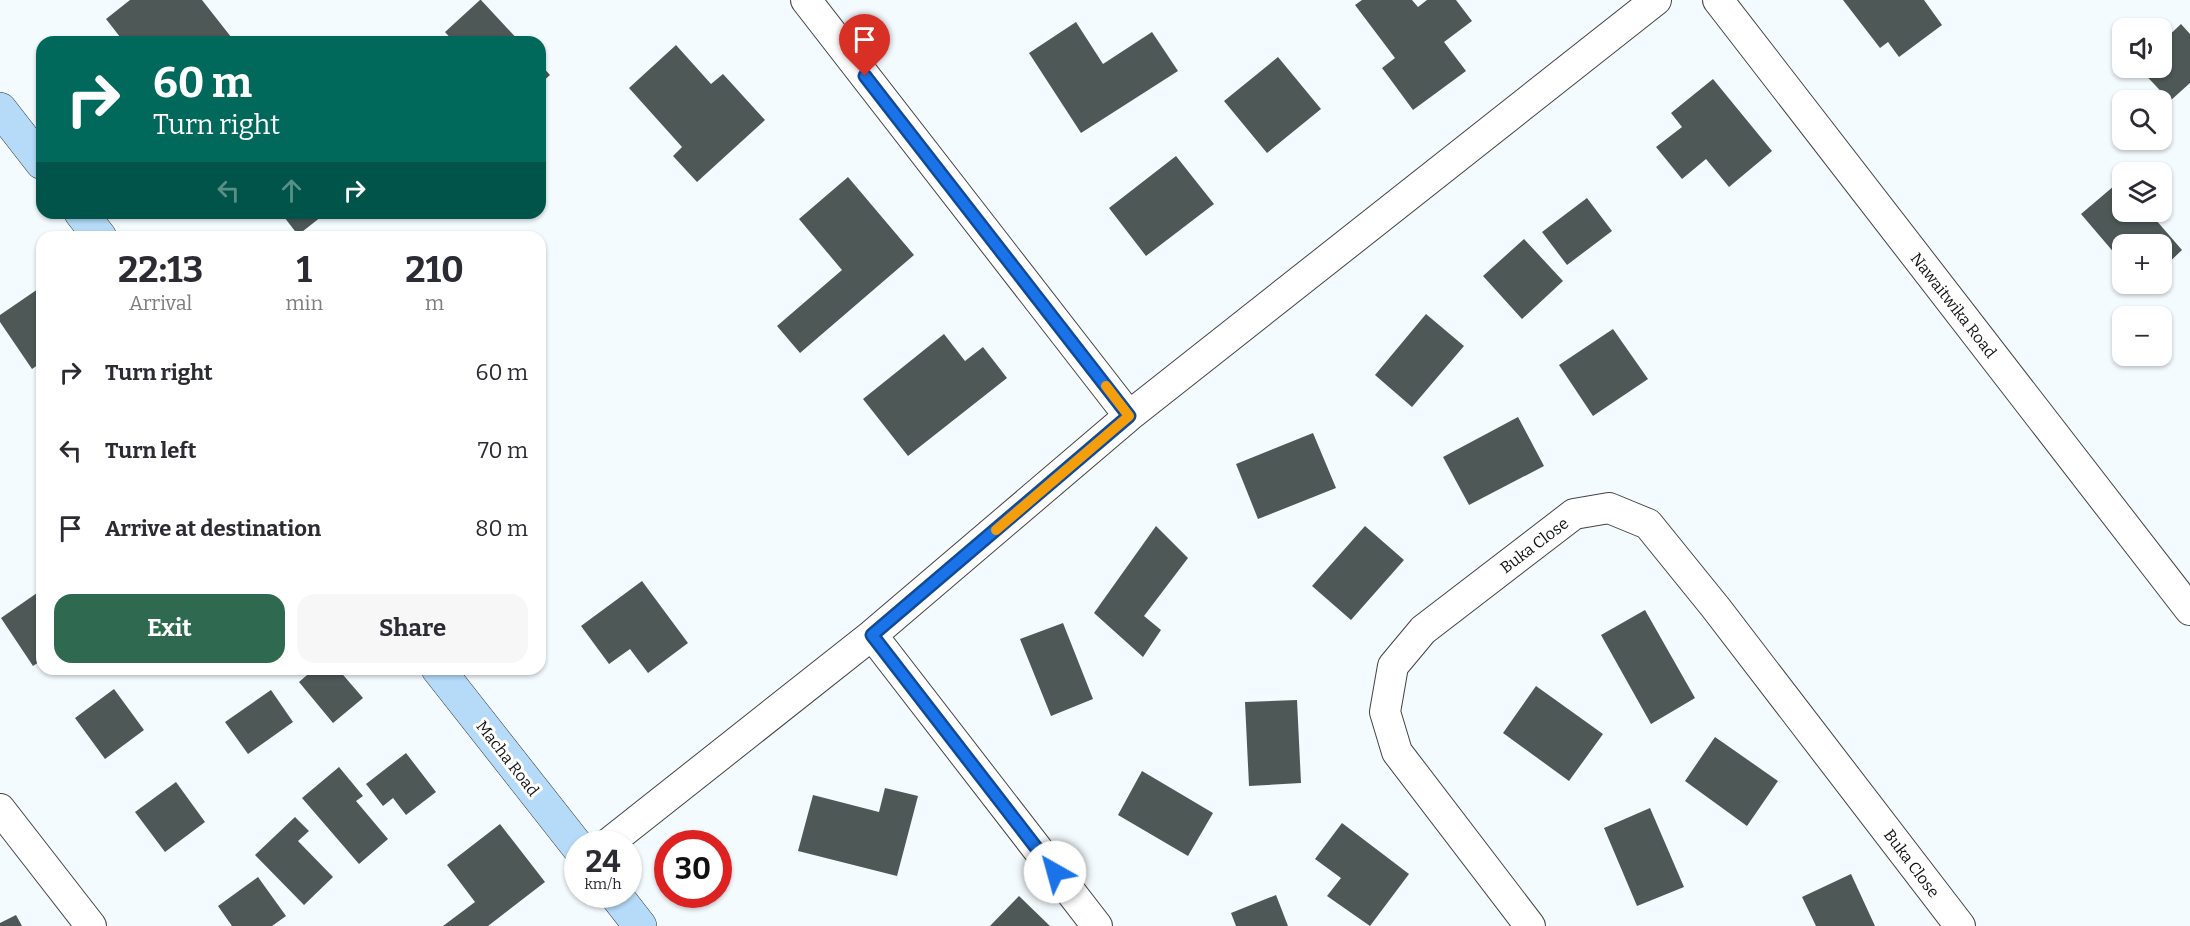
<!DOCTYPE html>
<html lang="en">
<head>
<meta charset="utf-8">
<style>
  :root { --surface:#fff; --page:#f7f7f7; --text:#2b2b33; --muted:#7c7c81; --accent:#2f6950 }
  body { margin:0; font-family:Bitter,serif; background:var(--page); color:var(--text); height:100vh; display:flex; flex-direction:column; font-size:22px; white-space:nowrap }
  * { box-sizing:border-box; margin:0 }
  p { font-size:20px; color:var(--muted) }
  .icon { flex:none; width:33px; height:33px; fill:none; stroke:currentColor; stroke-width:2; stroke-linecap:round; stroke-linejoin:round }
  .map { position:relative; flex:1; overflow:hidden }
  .drawer { position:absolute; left:36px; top:231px; width:510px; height:444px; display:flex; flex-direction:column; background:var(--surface); border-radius:18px; box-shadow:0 2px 4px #0004 }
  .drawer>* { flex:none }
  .top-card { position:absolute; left:36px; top:36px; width:510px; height:183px; border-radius:18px; box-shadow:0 2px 4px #0004; background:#00695c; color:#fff; overflow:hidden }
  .buttons { position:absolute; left:2112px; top:18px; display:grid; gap:12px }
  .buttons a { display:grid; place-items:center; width:60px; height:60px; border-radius:12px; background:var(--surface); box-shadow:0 2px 4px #0004; font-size:30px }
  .speed { position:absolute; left:564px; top:830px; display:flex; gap:12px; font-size:30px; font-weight:700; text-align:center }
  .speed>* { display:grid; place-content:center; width:78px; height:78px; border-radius:50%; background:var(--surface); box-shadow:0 2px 4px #0004; line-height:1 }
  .speed small { font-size:15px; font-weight:400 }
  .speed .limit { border:9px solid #d22; background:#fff; color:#111 }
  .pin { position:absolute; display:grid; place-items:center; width:51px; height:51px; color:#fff; margin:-62px -26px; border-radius:50% 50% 50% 0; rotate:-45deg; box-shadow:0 0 6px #0007 }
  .pin .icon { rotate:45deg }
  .me { position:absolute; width:66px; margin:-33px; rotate:322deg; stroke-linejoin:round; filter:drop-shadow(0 0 4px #0008) }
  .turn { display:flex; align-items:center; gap:21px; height:126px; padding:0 18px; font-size:27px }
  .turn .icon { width:78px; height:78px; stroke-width:2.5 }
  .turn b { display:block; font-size:42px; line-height:51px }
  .lanes { display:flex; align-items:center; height:57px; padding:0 18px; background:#0003; justify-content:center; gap:30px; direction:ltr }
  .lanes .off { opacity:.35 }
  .eta { display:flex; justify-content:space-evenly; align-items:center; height:102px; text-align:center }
  .eta b { font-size:36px; font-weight:700; line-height:42px }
  .primary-button { display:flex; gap:12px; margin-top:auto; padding:12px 18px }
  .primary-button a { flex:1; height:69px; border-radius:18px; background:var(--accent); color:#fff; font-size:24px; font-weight:700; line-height:69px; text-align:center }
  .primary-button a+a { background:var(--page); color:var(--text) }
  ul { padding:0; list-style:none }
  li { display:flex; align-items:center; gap:18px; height:78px; padding:0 18px }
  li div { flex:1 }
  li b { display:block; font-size:22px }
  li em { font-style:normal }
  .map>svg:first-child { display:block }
  .building { fill:#4d5857 }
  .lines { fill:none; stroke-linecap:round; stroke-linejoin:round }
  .street-casing { stroke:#434343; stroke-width:32 }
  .secondary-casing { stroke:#323232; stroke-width:34 }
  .street { stroke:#fff; stroke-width:30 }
  .secondary { stroke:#b5dbf8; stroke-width:33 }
  .route-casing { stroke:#114b97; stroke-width:15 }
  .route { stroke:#1a73e8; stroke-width:10 }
  .slow { stroke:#f59e0b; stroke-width:10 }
  .labels { text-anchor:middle; stroke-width:6; stroke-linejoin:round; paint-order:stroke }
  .street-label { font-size:16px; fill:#101010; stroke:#fff }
</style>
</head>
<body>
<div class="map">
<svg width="2190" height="926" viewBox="0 0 2190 926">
  <rect width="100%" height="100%" fill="#f4fbfe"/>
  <path class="building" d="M 130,0 L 202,0 L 235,42 L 124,42 L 106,19 Z
    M 480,0 L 481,0 L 520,42 L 454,42 L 445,32 Z
    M 1362,0 L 1412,0 L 1418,7 L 1427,0 L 1456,0 L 1472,21 L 1444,42 L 1466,71 L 1413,110 L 1382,68 L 1395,58 L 1355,5 Z
    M 1843,0 L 1924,0 L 1942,25 L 1899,57 L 1888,42 L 1880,48 Z
    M 1076,22 L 1103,64 L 1152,32 L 1178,71 L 1081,133 L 1029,53 Z
    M 2181,24 L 2190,34 L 2190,83 L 2170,101 L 2139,68 L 2162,68 L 2162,42 Z
    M 676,45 L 711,84 L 723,74 L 765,120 L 697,182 L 673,156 L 682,147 L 629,88 Z
    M 1278,57 L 1321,109 L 1267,153 L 1224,101 Z
    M 540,64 L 550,75 L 540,84 Z
    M 1713,79 L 1772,151 L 1729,187 L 1706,159 L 1682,179 L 1656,147 L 1682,127 L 1671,113 Z
    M 1176,156 L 1214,204 L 1146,256 L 1109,208 Z
    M 848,177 L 914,255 L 800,353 L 777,326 L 842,270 L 799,219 Z
    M 2121,180 L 2122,212 L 2149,212 L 2182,250 L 2162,269 L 2162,244 L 2122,244 L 2122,262 L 2081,214 Z
    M 1587,198 L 1612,231 L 1567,265 L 1542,232 Z
    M 281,213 L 326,213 L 298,235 Z
    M 1524,239 L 1563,281 L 1522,319 L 1483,276 Z
    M 38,289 L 42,295 L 42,362 L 32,369 L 0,322 L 0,315 Z
    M 1426,314 L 1464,346 L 1412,407 L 1375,375 Z
    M 1613,329 L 1648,379 L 1593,416 L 1559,365 Z
    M 944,334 L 965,361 L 983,347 L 1007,378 L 908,456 L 863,399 Z
    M 1518,417 L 1544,466 L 1469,505 L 1443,457 Z
    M 1313,433 L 1336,488 L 1258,519 L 1236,464 Z
    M 1156,526 L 1188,558 L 1144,616 L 1161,630 L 1143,657 L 1094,613 Z
    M 1365,526 L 1404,560 L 1351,620 L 1312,586 Z
    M 642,581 L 688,643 L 648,673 L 630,649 L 609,664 L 581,626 Z
    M 37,593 L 42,600 L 42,660 L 33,666 L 1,618 Z
    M 1645,610 L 1695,698 L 1651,724 L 1601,635 Z
    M 1063,623 L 1093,699 L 1051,716 L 1020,639 Z
    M 314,669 L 338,669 L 363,698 L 333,723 L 299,682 Z
    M 1536,686 L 1603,734 L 1569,781 L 1503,733 Z
    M 114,689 L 144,730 L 105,759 L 75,718 Z
    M 271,690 L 293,722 L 248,754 L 225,722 Z
    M 1297,700 L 1301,783 L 1249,786 L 1245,702 Z
    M 1715,737 L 1778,781 L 1747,826 L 1685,781 Z
    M 406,753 L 436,792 L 406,815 L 393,798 L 383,806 L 366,784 Z
    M 339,767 L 363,796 L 356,801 L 388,839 L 359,864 L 302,798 Z
    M 1142,771 L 1213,813 L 1188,856 L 1118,815 Z
    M 176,782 L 205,822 L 165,852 L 135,812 Z
    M 885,788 L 918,796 L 897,876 L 798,851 L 813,795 L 879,812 Z
    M 1650,808 L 1684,887 L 1637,906 L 1604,828 Z
    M 295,817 L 309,831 L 298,841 L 333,877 L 304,905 L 255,855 Z
    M 1342,823 L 1409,874 L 1370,926 L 1327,896 L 1341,878 L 1315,859 Z
    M 500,824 L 545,882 L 488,926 L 443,926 L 475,902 L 447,865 Z
    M 1851,874 L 1875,926 L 1816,926 L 1802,897 Z
    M 258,877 L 286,916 L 272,926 L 232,926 L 218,906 Z
    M 1276,895 L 1288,926 L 1236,926 L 1231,913 Z
    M 1019,896 L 1050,926 L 990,926 Z
    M 16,915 L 22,926 L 0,926 L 0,923 Z"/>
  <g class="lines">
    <g class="street-casing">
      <path id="street" d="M 806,0 L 1129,416
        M 1718,0 L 2190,610
        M 872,635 L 1097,926
        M 0,809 L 91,926
        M 609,843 L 872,635 L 1129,416 L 1656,0
        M 1530,926 L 1397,752 L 1385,712 L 1393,666 L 1423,630 L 1574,514 L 1609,508 L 1648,524 L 1716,608 L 1960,926"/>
    </g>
    <g class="secondary-casing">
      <path id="secondary" d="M 0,109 L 42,163
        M 81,213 L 100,237
        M 438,669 L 578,847
        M 615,894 L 640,926"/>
    </g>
    <use href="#street" class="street"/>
    <use href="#secondary" class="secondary"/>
  </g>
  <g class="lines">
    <g class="route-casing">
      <path id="route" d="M 865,76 L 1129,416 L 872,635 L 1055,872"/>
    </g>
    <use href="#route" class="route"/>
    <path class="slow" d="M 996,530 L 1129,416 L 1106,386"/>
  </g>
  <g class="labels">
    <g class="street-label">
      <text transform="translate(1954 305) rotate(52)" y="6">Nawaitwika Road</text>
      <text transform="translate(1534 545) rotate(-37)" y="6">Buka Close</text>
      <text transform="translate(508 758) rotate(52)" y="6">Macha Road</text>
      <text transform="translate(1912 863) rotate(53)" y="6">Buka Close</text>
    </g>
  </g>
</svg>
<div class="buttons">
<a><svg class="icon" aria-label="sound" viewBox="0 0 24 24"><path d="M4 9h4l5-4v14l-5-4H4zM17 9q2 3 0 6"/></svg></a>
<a><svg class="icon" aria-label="search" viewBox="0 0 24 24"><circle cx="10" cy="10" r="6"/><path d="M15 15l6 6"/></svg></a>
<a><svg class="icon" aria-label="layers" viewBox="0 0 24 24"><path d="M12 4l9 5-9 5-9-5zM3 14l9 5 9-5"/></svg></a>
<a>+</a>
<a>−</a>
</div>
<div class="speed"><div>24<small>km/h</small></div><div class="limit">30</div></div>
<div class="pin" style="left:865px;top:76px;background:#d93025"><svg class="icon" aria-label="arrive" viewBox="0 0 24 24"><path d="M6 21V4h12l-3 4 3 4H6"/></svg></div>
<svg class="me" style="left:1055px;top:872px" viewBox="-20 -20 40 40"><circle r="19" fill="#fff"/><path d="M0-13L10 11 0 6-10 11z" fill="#1a73e8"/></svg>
<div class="top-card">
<div class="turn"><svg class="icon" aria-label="right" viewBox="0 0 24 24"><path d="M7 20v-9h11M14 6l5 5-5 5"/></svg><div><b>60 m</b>Turn right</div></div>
<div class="lanes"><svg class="icon off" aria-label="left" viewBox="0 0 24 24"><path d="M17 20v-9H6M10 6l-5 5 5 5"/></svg><svg class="icon off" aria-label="ahead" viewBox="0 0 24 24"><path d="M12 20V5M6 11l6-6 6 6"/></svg><svg class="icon" aria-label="right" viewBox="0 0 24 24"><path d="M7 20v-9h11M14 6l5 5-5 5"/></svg></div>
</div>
<section class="drawer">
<div class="eta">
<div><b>22:13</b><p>Arrival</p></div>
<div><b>1</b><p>min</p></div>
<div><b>210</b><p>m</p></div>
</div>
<ul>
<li><svg class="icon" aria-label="right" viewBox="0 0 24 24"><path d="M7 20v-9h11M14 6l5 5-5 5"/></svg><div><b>Turn right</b></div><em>60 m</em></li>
<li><svg class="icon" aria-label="left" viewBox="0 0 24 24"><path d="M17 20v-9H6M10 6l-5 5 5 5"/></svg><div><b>Turn left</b></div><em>70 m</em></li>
<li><svg class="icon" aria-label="arrive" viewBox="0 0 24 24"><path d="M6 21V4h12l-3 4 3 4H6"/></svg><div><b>Arrive at destination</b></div><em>80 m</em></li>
</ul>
<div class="primary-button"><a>Exit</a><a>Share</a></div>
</section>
</div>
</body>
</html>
